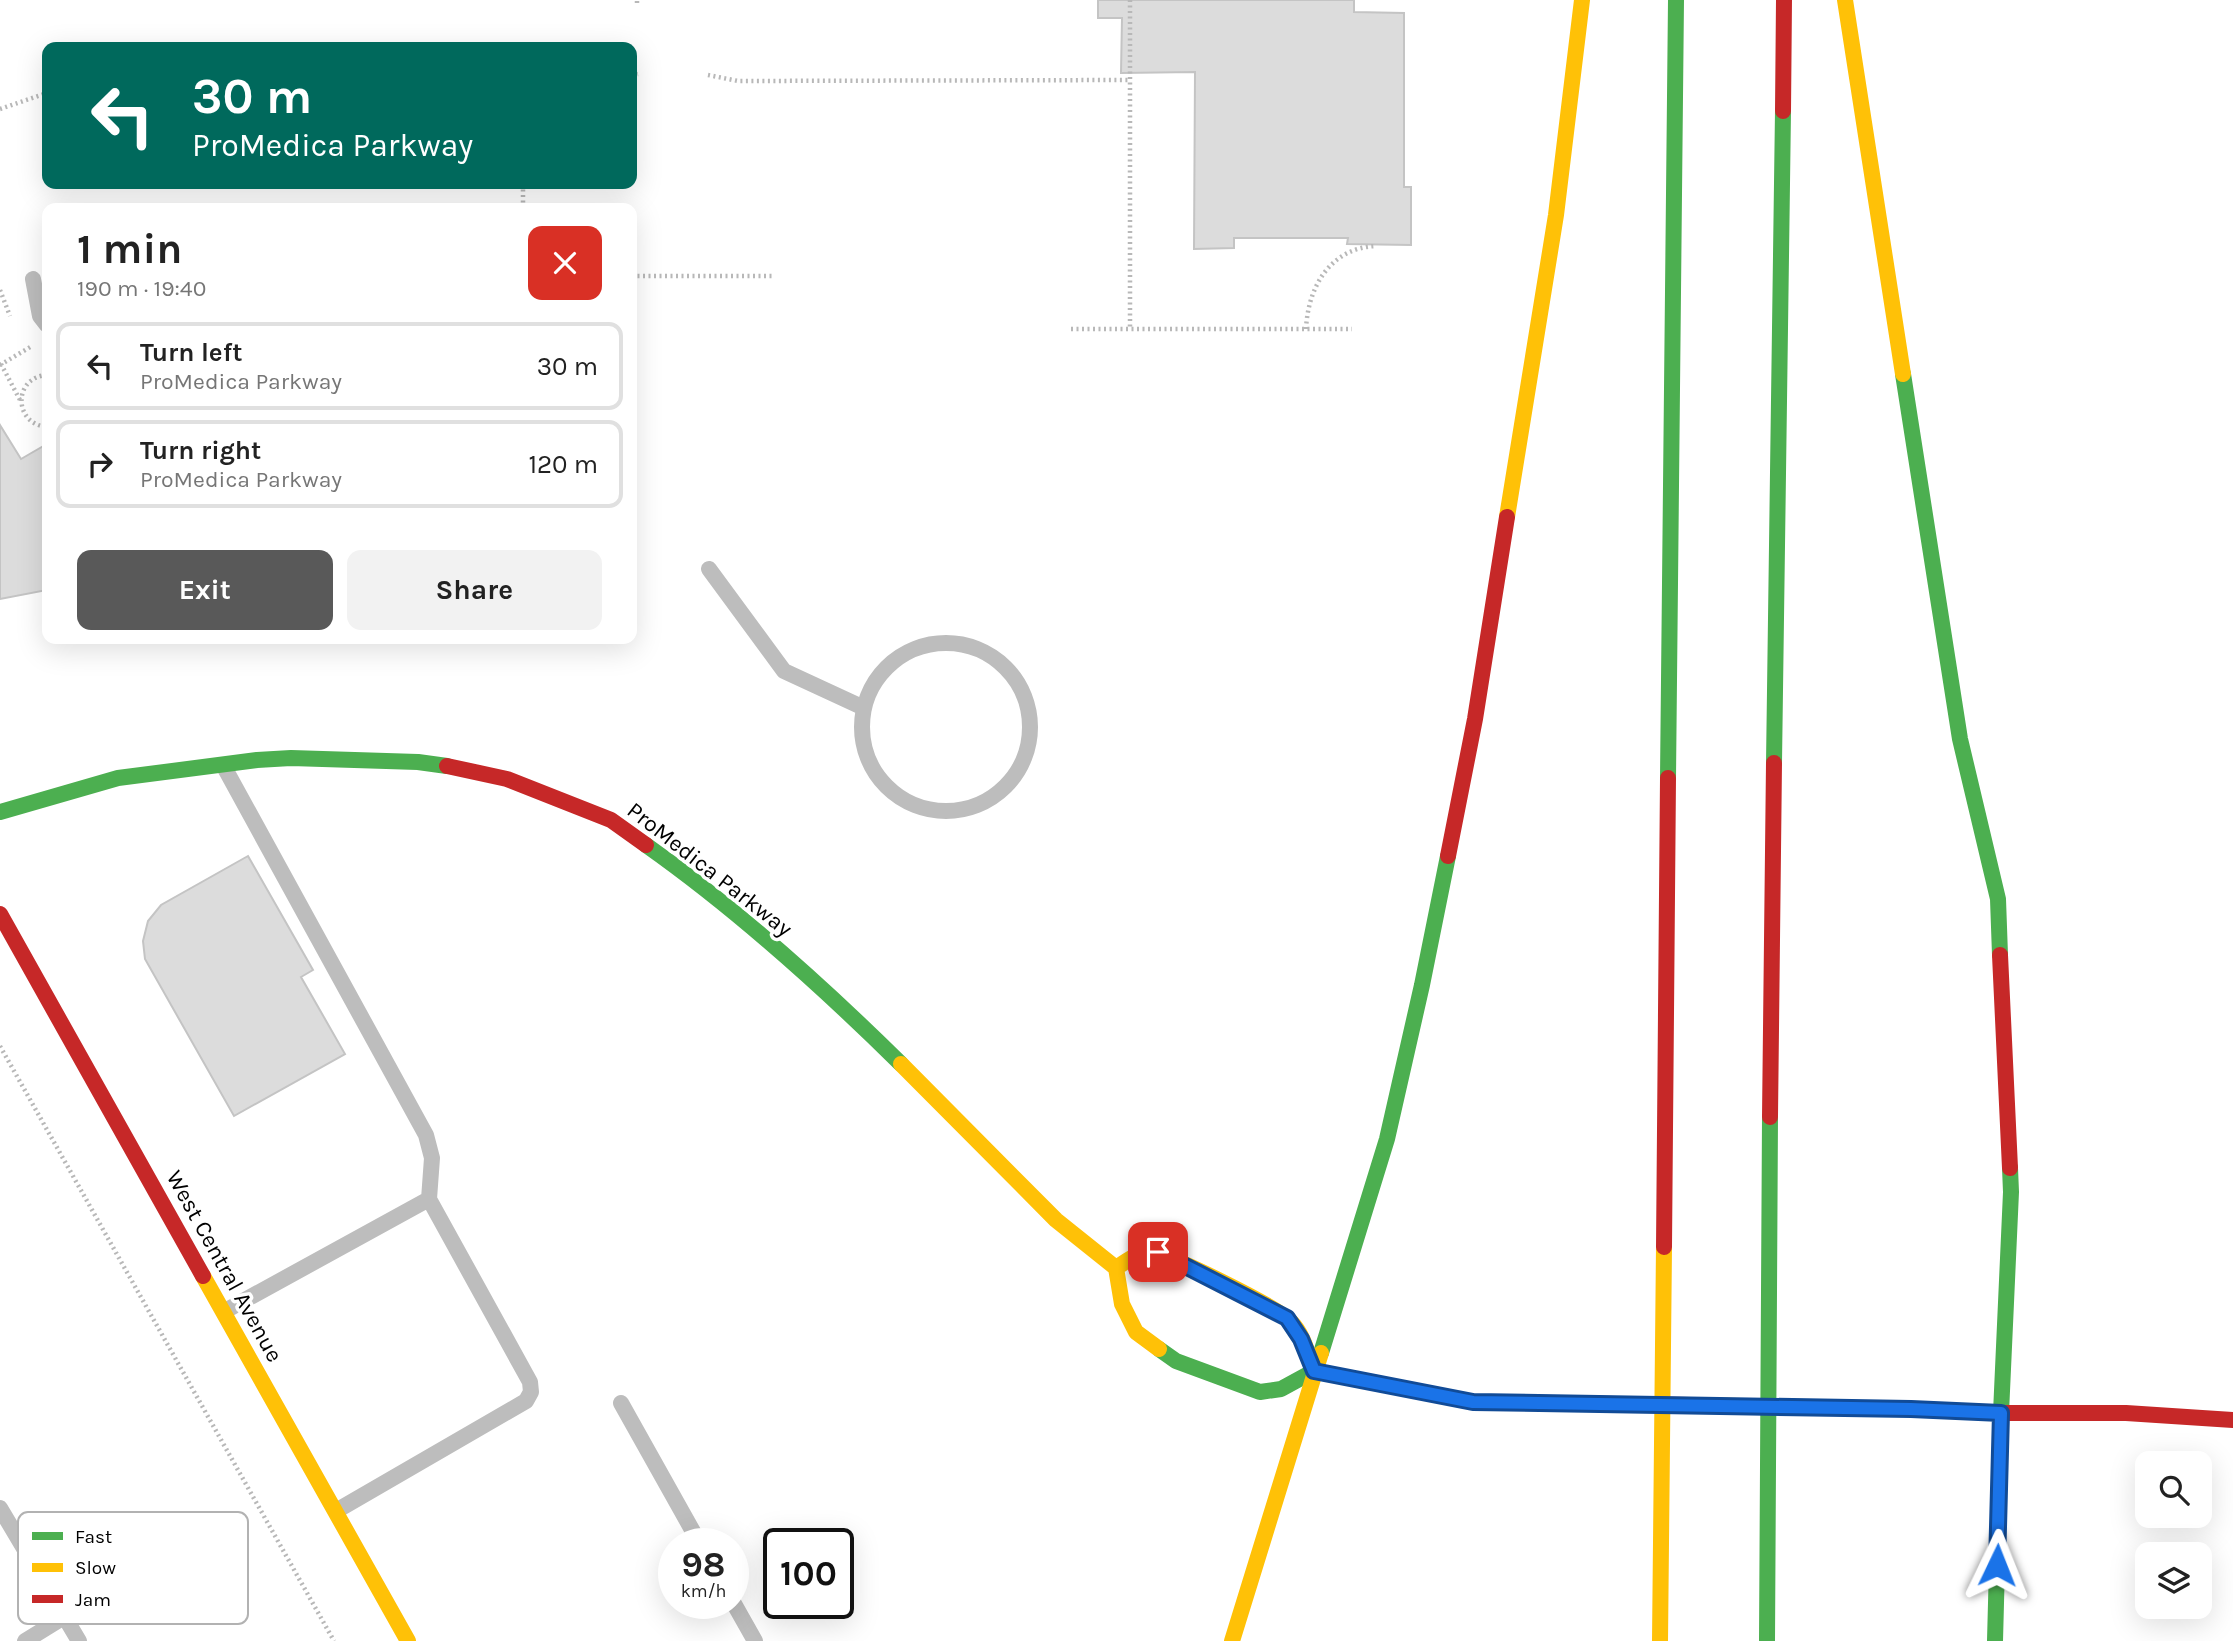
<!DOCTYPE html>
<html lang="en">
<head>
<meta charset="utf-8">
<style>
  :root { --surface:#fff; --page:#f2f2f2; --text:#222; --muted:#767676; --line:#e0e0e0; --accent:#595959 }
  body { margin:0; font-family:Karla,sans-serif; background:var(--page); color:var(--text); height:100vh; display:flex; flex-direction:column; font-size:26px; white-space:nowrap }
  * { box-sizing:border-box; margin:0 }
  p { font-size:23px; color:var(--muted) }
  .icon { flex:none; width:38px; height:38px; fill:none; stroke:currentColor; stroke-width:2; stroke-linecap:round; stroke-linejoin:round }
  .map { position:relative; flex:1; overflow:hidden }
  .drawer { position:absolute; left:42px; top:203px; width:595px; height:441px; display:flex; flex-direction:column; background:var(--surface); border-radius:14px; box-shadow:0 7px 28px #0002 }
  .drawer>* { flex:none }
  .banner { position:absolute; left:42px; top:42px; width:595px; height:147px; border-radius:14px; box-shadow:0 7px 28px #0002; background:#00695c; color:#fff; overflow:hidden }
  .buttons { position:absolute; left:2135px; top:1451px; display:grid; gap:14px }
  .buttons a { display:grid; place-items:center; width:77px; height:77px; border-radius:14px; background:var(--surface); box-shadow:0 7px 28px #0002; font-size:35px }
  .speed { position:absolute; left:658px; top:1528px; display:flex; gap:14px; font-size:35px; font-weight:700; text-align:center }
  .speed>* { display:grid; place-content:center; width:91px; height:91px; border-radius:50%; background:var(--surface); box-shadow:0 7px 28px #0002; line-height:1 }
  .speed small { font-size:18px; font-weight:400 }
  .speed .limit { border:4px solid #111; border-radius:10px; background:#fff; color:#111 }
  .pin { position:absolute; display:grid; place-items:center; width:60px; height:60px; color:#fff; margin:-30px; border-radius:14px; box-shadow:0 4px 10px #0006 }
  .me { position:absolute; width:77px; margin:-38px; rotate:2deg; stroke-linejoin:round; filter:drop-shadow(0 0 5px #0008) }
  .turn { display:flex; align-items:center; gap:24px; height:147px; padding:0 35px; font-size:32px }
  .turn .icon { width:91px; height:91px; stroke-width:2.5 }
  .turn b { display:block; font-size:49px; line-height:60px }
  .round { display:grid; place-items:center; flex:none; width:74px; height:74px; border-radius:14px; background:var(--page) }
  .summary { display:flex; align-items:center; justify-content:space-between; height:119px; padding:0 35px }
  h1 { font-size:42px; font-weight:700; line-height:52px }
  .action { display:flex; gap:14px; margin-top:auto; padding:14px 35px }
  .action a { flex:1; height:80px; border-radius:14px; background:var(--accent); color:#fff; font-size:28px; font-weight:700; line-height:80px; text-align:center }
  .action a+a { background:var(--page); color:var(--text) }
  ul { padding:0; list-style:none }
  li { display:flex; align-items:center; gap:21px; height:88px; margin:0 14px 10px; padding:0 21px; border:4px solid var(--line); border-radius:14px }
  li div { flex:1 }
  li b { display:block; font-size:26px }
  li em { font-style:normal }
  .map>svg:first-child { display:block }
  .building { fill:#dcdcdc; stroke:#c4c4c4; stroke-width:2 }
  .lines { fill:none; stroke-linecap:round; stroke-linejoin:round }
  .path { stroke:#b8b8b8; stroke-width:4.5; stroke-dasharray:2 3.5; stroke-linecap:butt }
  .lane { stroke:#bdbdbd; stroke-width:16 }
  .fast { stroke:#4caf50; stroke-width:16 }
  .slow { stroke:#ffc107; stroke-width:16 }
  .jam { stroke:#c62828; stroke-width:16 }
  .slow-bridge { stroke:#ffc107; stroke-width:16 }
  .jam-bridge { stroke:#c62828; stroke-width:16 }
  .route-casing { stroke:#114b97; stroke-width:18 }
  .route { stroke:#1a73e8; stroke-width:12 }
  .labels { text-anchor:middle; stroke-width:7; stroke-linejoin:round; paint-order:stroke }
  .street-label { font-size:23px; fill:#000; stroke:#fff }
  .key { fill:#fff; stroke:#b2b2b2; stroke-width:2 }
  .key-label { font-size:19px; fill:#000 }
</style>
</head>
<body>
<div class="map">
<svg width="2233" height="1641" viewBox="0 0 2233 1641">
  <rect width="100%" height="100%" fill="#fff"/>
  <path class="building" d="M 1098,0 L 1354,0 L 1354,12 L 1404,13 L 1404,187 L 1411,187 L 1411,245 L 1347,244 L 1348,238 L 1234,238 L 1234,248 L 1194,249 L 1195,72 L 1121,73 L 1122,18 L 1098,18 Z
    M 0,425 L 21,459 L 47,444 L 47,590 L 0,599 Z
    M 248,856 L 313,970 L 301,977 L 345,1054 L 234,1116 L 145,959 L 143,941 L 148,921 L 161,905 Z"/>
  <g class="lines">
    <path class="path" d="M 1130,0 L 1130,329
      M 637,3 L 637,0
      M 632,75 L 638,74
      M 708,75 L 738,81 L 1130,80
      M 0,109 L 47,93
      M 523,208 L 523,184
      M 632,276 L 772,276
      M 0,290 L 10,316
      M 1071,329 L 1352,329
      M 1306,329 C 1308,287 1330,248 1376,246
      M 1,364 L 20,400
      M 0,365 L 32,346
      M 47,375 C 13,377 13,424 47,427
      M 0,1046 L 334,1641"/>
    <path class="lane" d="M 33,279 L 40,316 L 47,325
      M 709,569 L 784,671 L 864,708
      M862 727a84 84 0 1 1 168 0a84 84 0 1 1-168 0Z
      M 223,765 L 426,1135 L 432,1158 L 429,1199 L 530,1382 L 531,1392 L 526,1401 L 336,1511
      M 225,1311 L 429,1199
      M 621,1403 L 700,1544
      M 0,1508 L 79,1641
      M 733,1602 L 755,1641
      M 25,1641 L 64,1617"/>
    <path class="fast" d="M 1903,374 L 1960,739 L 1998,899 L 2000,955
      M 1774,763 L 1783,111
      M 1668,778 L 1676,0
      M 0,812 L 118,778 L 257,760 L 291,758 L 418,762 L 447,766
      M 646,845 C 738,910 821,985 901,1064
      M 1159,1349 L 1176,1361 L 1260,1392 L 1281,1389 L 1314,1371 L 1473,1402
      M 1321,1353 L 1387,1139 L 1422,985 L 1448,856
      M 1767,1641 L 1770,1117
      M 1995,1641 L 2001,1413 L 2011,1192 L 2010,1168"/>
    <path class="slow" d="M 1845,0 L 1903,374
      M 1507,517 L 1556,215 L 1582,0
      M 901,1064 L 1056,1220 L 1116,1268 L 1122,1304 L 1136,1332 L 1159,1349
      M 1116,1268 C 1126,1262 1138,1251 1150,1252 C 1168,1253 1279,1308 1291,1322 C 1304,1335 1308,1355 1314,1371
      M 203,1276 L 408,1641
      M 1232,1641 L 1321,1353
      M 1660,1641 L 1664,1247"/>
    <path class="jam" d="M 1783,111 L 1784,0
      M 447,766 L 507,779 L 611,820 L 646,845
      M 1448,856 L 1475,719 L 1507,517
      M 0,914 L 203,1276
      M 2000,955 L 2010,1168
      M 1770,1117 L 1774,763
      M 1664,1247 L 1668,778
      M 1911,1409 L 2001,1413 L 2126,1413 L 2233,1420"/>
    <path class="slow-bridge" d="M 1690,1405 L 1911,1409"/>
    <path class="jam-bridge" d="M 1473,1402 L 1690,1405"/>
  </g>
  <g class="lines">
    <g class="route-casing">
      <path id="route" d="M 1158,1252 L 1287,1318 L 1301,1339 L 1314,1371 L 1473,1402 L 1911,1409 L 2001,1413 L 1997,1565"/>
    </g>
    <use href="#route" class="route"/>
  </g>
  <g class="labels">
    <g class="street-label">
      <text transform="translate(710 869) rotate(38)" y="8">ProMedica Parkway</text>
      <text transform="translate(225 1266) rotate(61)" y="8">West Central Avenue</text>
    </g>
  </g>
  <rect x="18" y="1512" width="230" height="112" rx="10" class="key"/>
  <rect x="32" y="1532" width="31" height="8" fill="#4caf50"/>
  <rect x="32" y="1563" width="31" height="9" fill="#ffc107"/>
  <rect x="32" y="1595" width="31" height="8" fill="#c62828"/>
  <g class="key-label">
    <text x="75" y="1543">Fast</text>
    <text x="75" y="1574">Slow</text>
    <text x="75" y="1606">Jam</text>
  </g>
</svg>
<div class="buttons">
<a><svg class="icon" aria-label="search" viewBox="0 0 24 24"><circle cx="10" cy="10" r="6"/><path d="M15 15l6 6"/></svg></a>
<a><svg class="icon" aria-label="layers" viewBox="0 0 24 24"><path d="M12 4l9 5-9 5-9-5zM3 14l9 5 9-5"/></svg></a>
</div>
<div class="speed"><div>98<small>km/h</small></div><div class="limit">100</div></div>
<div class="pin" style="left:1158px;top:1252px;background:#d93025"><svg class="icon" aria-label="arrive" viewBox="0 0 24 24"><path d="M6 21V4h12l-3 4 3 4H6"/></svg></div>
<svg class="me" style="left:1997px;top:1565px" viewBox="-20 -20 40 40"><path d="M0-17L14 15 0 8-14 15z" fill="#1a73e8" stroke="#fff" stroke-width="4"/></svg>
<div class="banner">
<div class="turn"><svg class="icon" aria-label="left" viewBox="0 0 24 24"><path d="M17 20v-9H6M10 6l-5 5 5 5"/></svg><div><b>30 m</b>ProMedica Parkway</div></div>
</div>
<section class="drawer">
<div class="summary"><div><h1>1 min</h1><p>190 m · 19:40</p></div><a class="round" style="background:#d93025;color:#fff"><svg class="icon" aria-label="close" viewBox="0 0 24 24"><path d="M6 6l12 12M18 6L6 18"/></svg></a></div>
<ul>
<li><svg class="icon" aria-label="left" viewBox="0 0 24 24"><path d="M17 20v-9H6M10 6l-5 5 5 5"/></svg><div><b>Turn left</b><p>ProMedica Parkway</p></div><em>30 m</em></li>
<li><svg class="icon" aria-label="right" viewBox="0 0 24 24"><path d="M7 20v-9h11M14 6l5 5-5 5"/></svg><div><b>Turn right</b><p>ProMedica Parkway</p></div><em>120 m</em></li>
</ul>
<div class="action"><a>Exit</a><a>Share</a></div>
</section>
</div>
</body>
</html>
